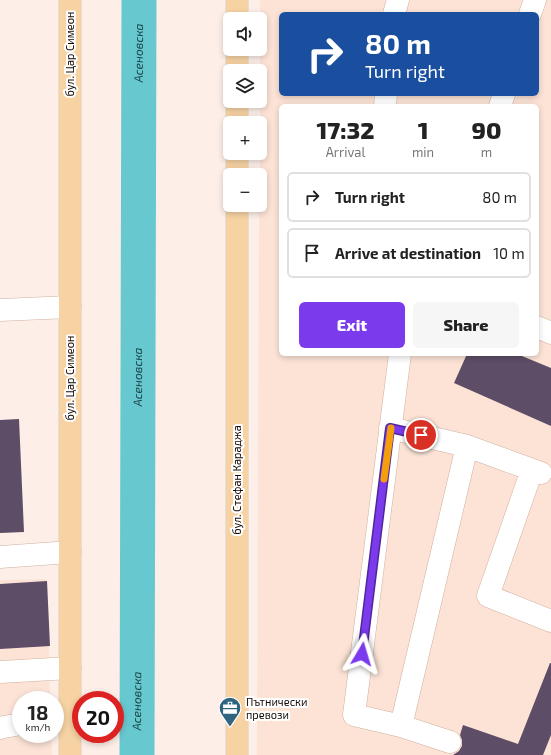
<!DOCTYPE html>
<html lang="en">
<head>
<meta charset="utf-8">
<style>
  :root { --surface:#fff; --page:#f6f6f6; --text:#222; --muted:#767676; --line:#e0e0e0; --accent:#7c3aed }
  body { margin:0; font-family:"Exo 2",sans-serif; background:var(--page); color:var(--text); height:100vh; display:flex; flex-direction:column; font-size:15px; white-space:nowrap }
  * { box-sizing:border-box; margin:0 }
  p { font-size:13px; color:var(--muted) }
  .icon { flex:none; width:22px; height:22px; fill:none; stroke:currentColor; stroke-width:2; stroke-linecap:round; stroke-linejoin:round }
  .map { position:relative; flex:1; overflow:hidden }
  .panel { position:absolute; left:279px; top:104px; width:260px; height:252px; display:flex; flex-direction:column; background:var(--surface); border-radius:6px; box-shadow:0 2px 6px #0003 }
  .panel>* { flex:none }
  .hud { position:absolute; left:279px; top:12px; width:260px; height:84px; border-radius:6px; box-shadow:0 2px 6px #0003; background:#1a4fa0; color:#fff; overflow:hidden }
  .fabs { position:absolute; left:223px; top:12px; display:grid; gap:8px }
  .fabs a { display:grid; place-items:center; width:44px; height:44px; border-radius:6px; background:var(--surface); box-shadow:0 2px 6px #0003; font-size:20px }
  .speed { position:absolute; left:12px; top:691px; display:flex; gap:8px; font-size:20px; font-weight:700; text-align:center }
  .speed>* { display:grid; place-content:center; width:52px; height:52px; border-radius:50%; background:var(--surface); box-shadow:0 2px 6px #0003; line-height:1 }
  .speed small { font-size:10px; font-weight:400 }
  .speed .limit { border:6px solid #d22; background:#fff; color:#111 }
  .pin { position:absolute; display:grid; place-items:center; width:34px; height:34px; color:#fff; margin:-17px; border:2px solid #fff; border-radius:50%; box-shadow:0 1px 4px #0007 }
  .me { position:absolute; width:44px; margin:-22px; rotate:7deg; stroke-linejoin:round; filter:drop-shadow(0 0 3px #0008) }
  .turn { display:flex; align-items:center; gap:14px; height:84px; padding:0 20px; font-size:18px }
  .turn .icon { width:52px; height:52px; stroke-width:2.5 }
  .turn b { display:block; font-size:28px; line-height:34px }
  .eta { display:flex; justify-content:space-evenly; align-items:center; height:68px; text-align:center }
  .eta b { font-size:24px; font-weight:800; line-height:28px }
  .button { display:flex; gap:8px; margin-top:auto; padding:8px 20px }
  .button a { flex:1; height:46px; border-radius:6px; background:var(--accent); color:#fff; font-size:16px; font-weight:800; line-height:46px; text-align:center }
  .button a+a { background:var(--page); color:var(--text) }
  ul { padding:0; list-style:none }
  li { display:flex; align-items:center; gap:12px; height:50px; margin:0 8px 6px; padding:0 12px; border:2px solid var(--line); border-radius:6px }
  li div { flex:1 }
  li b { display:block; font-size:15px }
  li em { font-style:normal }
  .map>svg:first-child { display:block }
  .built { fill:#fce3d6; fill-rule:evenodd }
  .lines { fill:none; stroke-linecap:round; stroke-linejoin:round }
  .river { stroke:#68c8d0; stroke-width:35 }
  .building { fill:#5d4d66 }
  .minor-casing { stroke:#d0b09e; stroke-width:23 }
  .major-casing { stroke:#d0cecd; stroke-width:23 }
  .minor { stroke:#fff; stroke-width:22 }
  .major { stroke:#f7d3a3; stroke-width:22 }
  .route-casing { stroke:#51269a; stroke-width:10 }
  .route { stroke:#7c3aed; stroke-width:7 }
  .slow { stroke:#f59e0b; stroke-width:7 }
  .labels { text-anchor:middle; stroke-width:4; stroke-linejoin:round; paint-order:stroke }
  .street-label { font-size:11px; fill:#130904; stroke:#fff }
  .poi-label { font-size:11px; fill:#130904; stroke:#fff; text-anchor:start }
  .water-label { font-size:12px; font-style:italic; fill:#194549; stroke:#fff }
</style>
</head>
<body>
<div class="map">
<svg width="551" height="755" viewBox="0 0 551 755">
  <rect width="100%" height="100%" fill="#fdefe8"/>
  <path class="built" d="M 260,0 L 551,0 L 551,755 L 257,755 L 259,205 L 260,205 ZM 281,14 L 537,14 L 537,94 L 281,94 ZM 281,106 L 537,106 L 537,354 L 281,354 Z
    M 47,579 L 50,700 L 21,700 L 21,734 L 51,734 L 52,755 L 0,755 L 0,580 Z"/>
  <g class="lines">
    <path class="river" id="s1" d="M 137,755 L 139,0"/>
  </g>
  <path class="building" d="M 467,354 L 517,354 L 551,368 L 551,426 L 454,383 Z
    M 19,419 L 24,532 L 0,533 L 0,420 Z
    M 47,581 L 50,646 L 0,649 L 0,584 Z
    M 550,663 L 551,663 L 551,735 L 543,755 L 453,755 L 459,751 L 462,746 L 462,740 L 460,735 L 463,725 L 518,744 Z"/>
  <g class="lines">
    <g class="minor-casing">
      <path id="minor" d="M 394,14 L 398,0
        M 530,14 L 535,0
        M 385,106 L 386,94
        M 500,106 L 504,94
        M 0,310 L 70,307
        M 537,327 L 551,333
        M 400,354 L 354,715 L 401,726 L 450,742
        M 390,428 L 467,446 L 541,473
        M 532,470 L 488,596 L 551,621
        M 0,557 L 70,552
        M 0,672 L 70,668
        M 55,720 L 70,718
        M 401,726 L 467,446
        M 0,728 L 4,727 L 21,724"/>
    </g>
    <g class="major-casing">
      <path id="major" d="M 237,0 L 237,19
        M 237,49 L 237,71
        M 237,101 L 237,123
        M 237,153 L 237,175
        M 237,205 L 237,755
        M 70,755 L 70,0"/>
    </g>
    <use href="#minor" class="minor"/>
    <use href="#major" class="major"/>
  </g>
  <g class="lines">
    <g class="route-casing">
      <path id="route" d="M 362,654 L 390,428 L 421,435"/>
    </g>
    <use href="#route" class="route"/>
    <path class="slow" d="M 384,479 L 391,428"/>
  </g>
  <defs>
    <g id="office-pin" transform="scale(1.15)"><path d="M0 17L-7.5 6A9.5 9.5 0 1 1 7.5 6Z" fill="#2f6580" stroke="#fff"/><path d="M-6-3h4V-5.5h4V-3h4V5H-6ZM-1-4.5V-3h2v-1.5ZM-6 0V1H6V0Z" fill="#fff"/></g>
  </defs>
  <g fill-rule="evenodd">
    <use href="#office-pin" x="230" y="708"/>
  </g>
  <g class="labels">
    <g class="street-label">
      <text transform="translate(70 54) rotate(-90)" y="4">бул. Цар Симеон</text>
      <text transform="translate(70 378) rotate(-90)" y="4">бул. Цар Симеон</text>
      <text transform="translate(237 480) rotate(-90)" y="4">бул. Стефан Караджа</text>
    </g>
    <g class="poi-label">
      <text x="246" y="706">Пътнически<tspan x="246" dy="13">превози</tspan></text>
    </g>
    <g class="water-label">
      <text dy="4" stroke="none"><textPath href="#s1" startOffset="702">Асеновска</textPath></text>
      <text dy="4" stroke="none"><textPath href="#s1" startOffset="378">Асеновска</textPath></text>
      <text dy="4" stroke="none"><textPath href="#s1" startOffset="54">Асеновска</textPath></text>
    </g>
  </g>
</svg>
<div class="fabs">
<a><svg class="icon" aria-label="sound" viewBox="0 0 24 24"><path d="M4 9h4l5-4v14l-5-4H4zM17 9q2 3 0 6"/></svg></a>
<a><svg class="icon" aria-label="layers" viewBox="0 0 24 24"><path d="M12 4l9 5-9 5-9-5zM3 14l9 5 9-5"/></svg></a>
<a>+</a>
<a>−</a>
</div>
<div class="speed"><div>18<small>km/h</small></div><div class="limit">20</div></div>
<div class="pin" style="left:421px;top:435px;background:#d93025"><svg class="icon" aria-label="arrive" viewBox="0 0 24 24"><path d="M6 21V4h12l-3 4 3 4H6"/></svg></div>
<svg class="me" style="left:362px;top:654px" viewBox="-20 -20 40 40"><path d="M0-17L14 15 0 8-14 15z" fill="#7c3aed" stroke="#fff" stroke-width="4"/></svg>
<div class="hud">
<div class="turn"><svg class="icon" aria-label="right" viewBox="0 0 24 24"><path d="M7 20v-9h11M14 6l5 5-5 5"/></svg><div><b>80 m</b>Turn right</div></div>
</div>
<section class="panel">
<div class="eta">
<div><b>17:32</b><p>Arrival</p></div>
<div><b>1</b><p>min</p></div>
<div><b>90</b><p>m</p></div>
</div>
<ul>
<li><svg class="icon" aria-label="right" viewBox="0 0 24 24"><path d="M7 20v-9h11M14 6l5 5-5 5"/></svg><div><b>Turn right</b></div><em>80 m</em></li>
<li><svg class="icon" aria-label="arrive" viewBox="0 0 24 24"><path d="M6 21V4h12l-3 4 3 4H6"/></svg><div><b>Arrive at destination</b></div><em>10 m</em></li>
</ul>
<div class="button"><a>Exit</a><a>Share</a></div>
</section>
</div>
</body>
</html>
